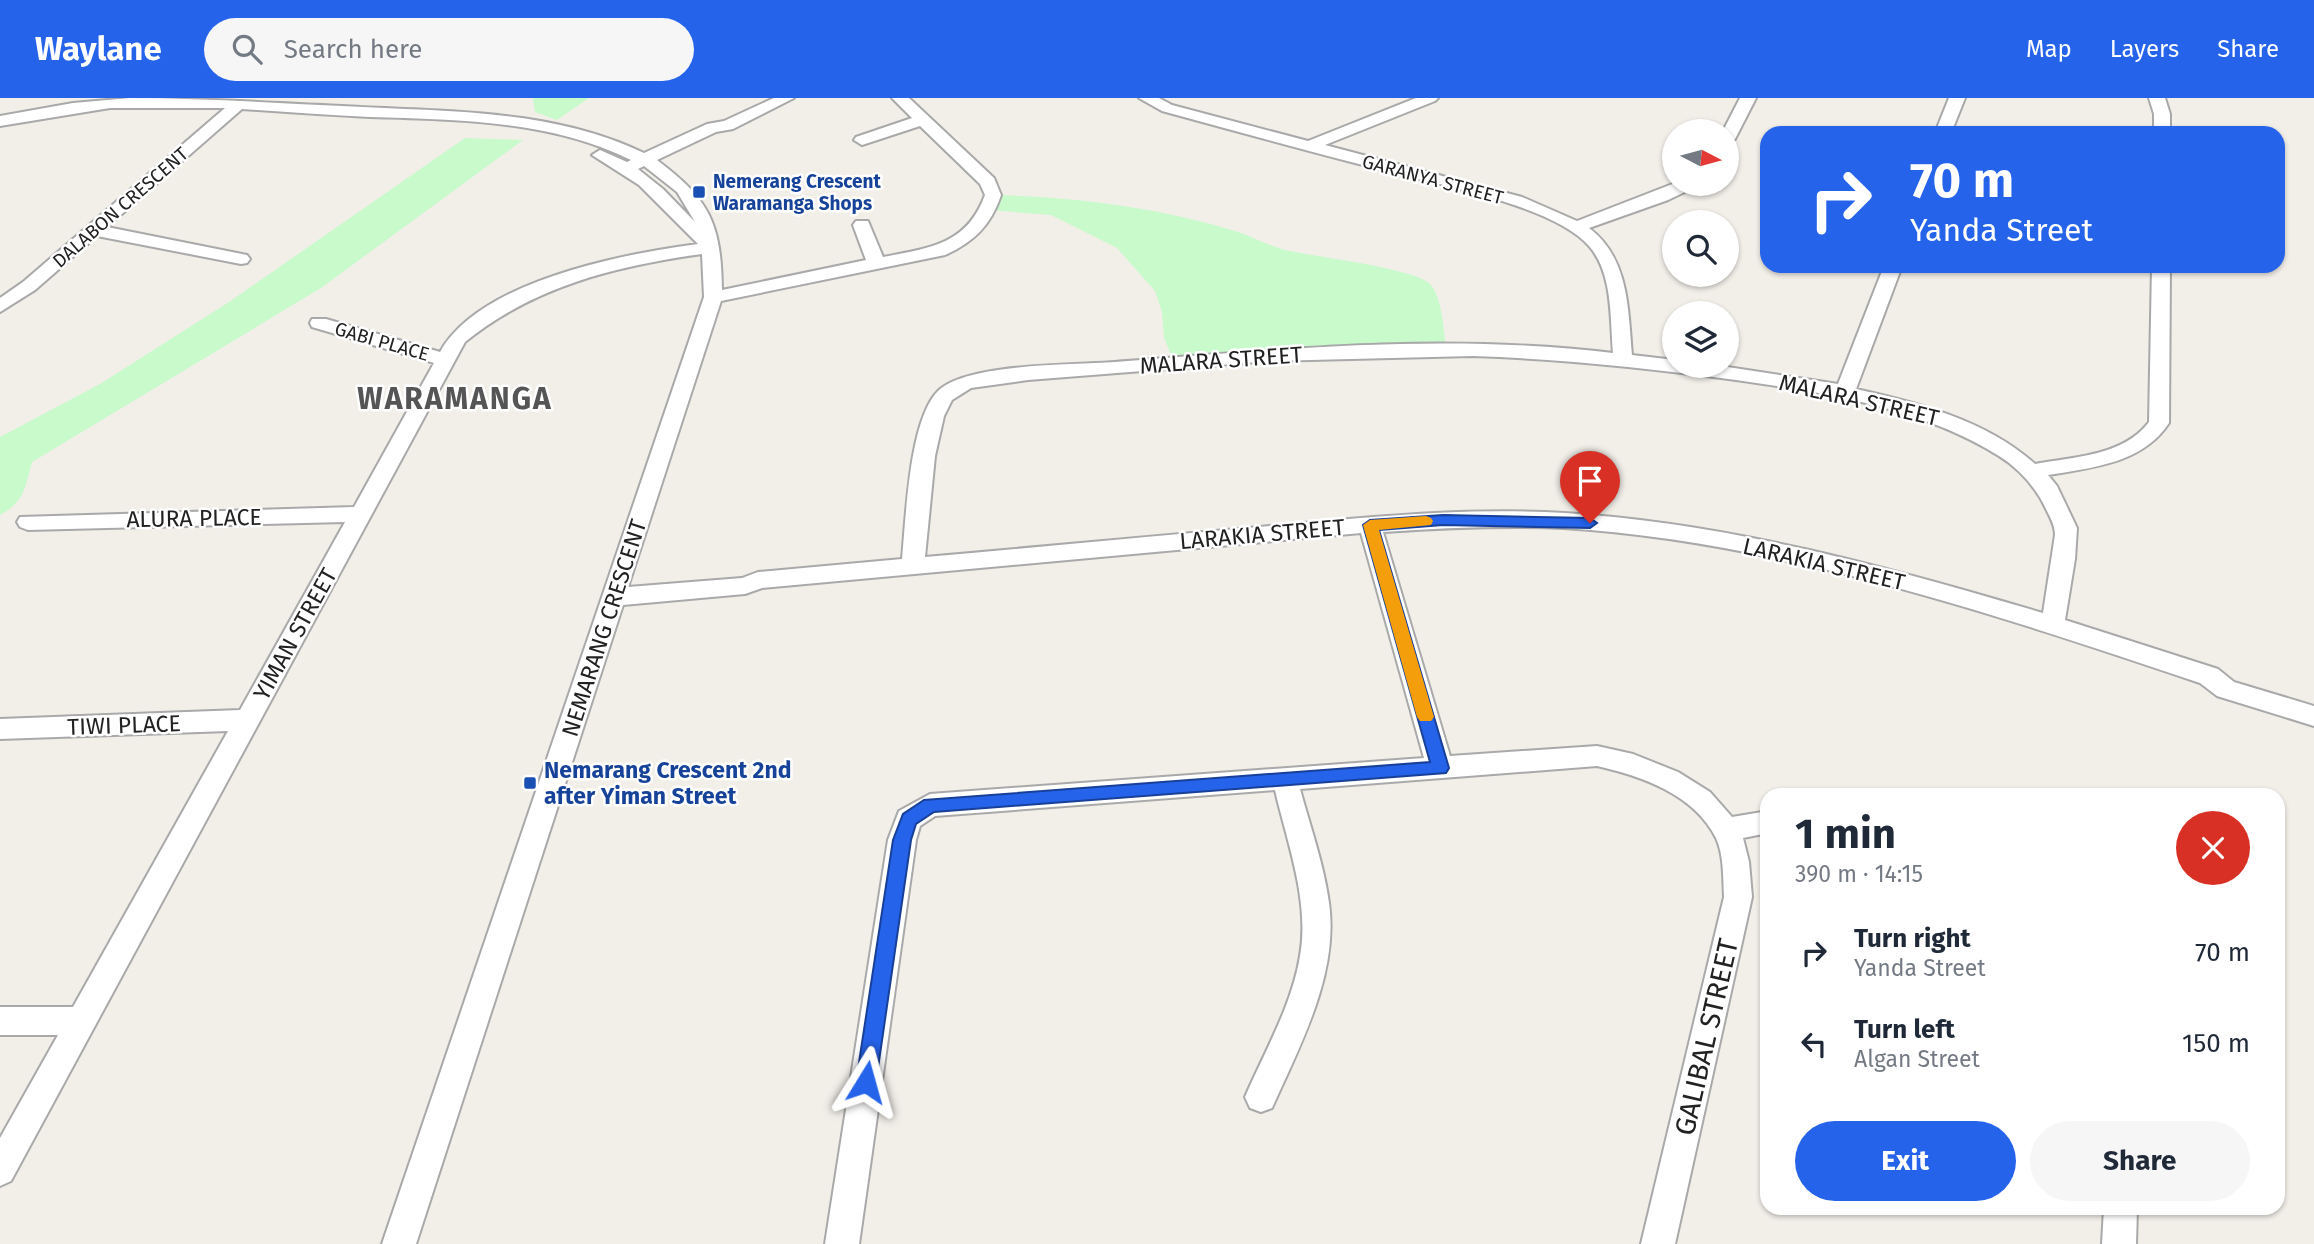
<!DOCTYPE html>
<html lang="en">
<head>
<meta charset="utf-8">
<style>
  :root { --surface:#fff; --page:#f6f6f7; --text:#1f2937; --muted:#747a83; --accent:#2563eb }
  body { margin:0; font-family:"Fira Sans",sans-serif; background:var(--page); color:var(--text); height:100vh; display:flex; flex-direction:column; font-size:26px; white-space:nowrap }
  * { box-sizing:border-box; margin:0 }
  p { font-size:23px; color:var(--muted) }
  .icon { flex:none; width:38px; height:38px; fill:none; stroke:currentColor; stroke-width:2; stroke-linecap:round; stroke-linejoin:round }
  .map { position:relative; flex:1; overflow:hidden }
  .details { position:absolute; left:1760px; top:690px; width:525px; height:427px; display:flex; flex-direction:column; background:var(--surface); border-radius:21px; box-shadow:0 2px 5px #0004 }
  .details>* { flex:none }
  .guide { position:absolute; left:1760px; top:28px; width:525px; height:147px; border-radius:21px; box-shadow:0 2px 5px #0004; background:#2563eb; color:#fff; overflow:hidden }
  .needle { width:46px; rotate:96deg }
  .tools { position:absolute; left:1662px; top:21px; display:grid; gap:14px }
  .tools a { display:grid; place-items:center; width:77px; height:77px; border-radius:50%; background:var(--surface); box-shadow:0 2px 5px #0004; font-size:35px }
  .pin { position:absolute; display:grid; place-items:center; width:60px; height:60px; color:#fff; margin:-72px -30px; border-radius:50% 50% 50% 0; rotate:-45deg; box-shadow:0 0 7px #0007 }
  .pin .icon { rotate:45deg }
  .me { position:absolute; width:77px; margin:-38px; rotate:8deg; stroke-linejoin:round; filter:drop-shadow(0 0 5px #0008) }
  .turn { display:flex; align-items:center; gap:24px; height:147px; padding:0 35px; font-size:32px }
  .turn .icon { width:91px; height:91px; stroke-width:2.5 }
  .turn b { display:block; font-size:49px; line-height:60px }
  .round { display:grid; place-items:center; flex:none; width:74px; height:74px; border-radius:37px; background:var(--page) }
  .summary { display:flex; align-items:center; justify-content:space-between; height:119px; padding:0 35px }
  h1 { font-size:42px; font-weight:700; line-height:52px }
  .primary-button { display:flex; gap:14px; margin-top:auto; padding:14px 35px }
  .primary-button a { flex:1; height:80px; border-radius:42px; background:var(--accent); color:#fff; font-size:28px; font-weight:700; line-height:80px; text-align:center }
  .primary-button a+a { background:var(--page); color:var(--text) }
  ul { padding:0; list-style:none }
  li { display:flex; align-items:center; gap:21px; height:91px; padding:0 35px }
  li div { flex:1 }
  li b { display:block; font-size:26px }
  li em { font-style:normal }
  header { display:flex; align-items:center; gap:42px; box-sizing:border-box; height:98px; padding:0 35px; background:var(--accent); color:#fff }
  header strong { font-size:33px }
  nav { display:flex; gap:38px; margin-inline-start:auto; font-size:24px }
  .search { width:490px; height:63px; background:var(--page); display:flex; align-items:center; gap:18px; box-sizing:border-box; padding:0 24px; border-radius:38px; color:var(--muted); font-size:26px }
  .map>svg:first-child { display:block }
  .park { fill:#c8facc }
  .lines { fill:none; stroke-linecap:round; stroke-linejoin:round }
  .minor-casing { stroke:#a9a9a9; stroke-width:4 }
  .minor { fill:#fff; fill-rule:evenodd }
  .route { fill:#2563eb; stroke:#184099; stroke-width:2 }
  .slow { fill:#f59e0b }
  .transit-dot { fill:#1a4fb4; stroke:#fff; stroke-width:2.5 }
  .labels { text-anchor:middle; stroke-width:5; stroke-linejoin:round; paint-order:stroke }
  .far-street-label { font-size:19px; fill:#222; stroke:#fff }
  .far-transit-label { font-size:19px; font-weight:bold; fill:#164399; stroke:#fff; text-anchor:start }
  .street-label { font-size:23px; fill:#222; stroke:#fff }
  .transit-label { font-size:23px; font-weight:bold; fill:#164399; stroke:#fff; text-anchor:start }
  .near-street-label { font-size:28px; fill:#222; stroke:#fff }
  .district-label { font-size:30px; font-weight:bold; letter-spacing:2px; fill:#555; stroke:#fff }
</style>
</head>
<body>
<header>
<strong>Waylane</strong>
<div class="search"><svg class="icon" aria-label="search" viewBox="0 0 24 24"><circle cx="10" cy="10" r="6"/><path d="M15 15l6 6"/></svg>Search here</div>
<nav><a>Map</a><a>Layers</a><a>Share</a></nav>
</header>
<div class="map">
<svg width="2314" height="1146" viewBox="0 0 2314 1146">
  <rect width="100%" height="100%" fill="#f2efe9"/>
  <path class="park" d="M 533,0 L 589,0 L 557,22 L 535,14 Z
    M 465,40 L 523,42 L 321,190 L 32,364 C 25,390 25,403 0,417 L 0,339 L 100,286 L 229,204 Z
    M 993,97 C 1075,99 1156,109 1235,133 C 1253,139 1271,149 1290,153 C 1318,159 1410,170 1429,185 C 1442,196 1444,235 1446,251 L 1174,264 L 1164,240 L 1162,214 L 1155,193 L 1117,150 L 1051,117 L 989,112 Z"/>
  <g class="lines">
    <g class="minor-casing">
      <path id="minor" d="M 130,0 C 201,0 271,5 342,8 C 445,14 550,10 644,55 L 707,26 L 724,23 L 774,0 L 794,0 L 733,31 L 716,34 L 657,62 C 710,102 721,125 722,192 L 866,162 L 853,127 L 856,123 L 868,123 L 883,159 C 929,150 967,147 985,97 L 980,86 L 920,28 L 862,47 L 854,42 L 856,39 L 912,20 L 892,0 L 909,0 L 994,80 L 1001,97 C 991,127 974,144 945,157 L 721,203 L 628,489 L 742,480 L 758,474 L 902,461 C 906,420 909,320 939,292 C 969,265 1073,267 1115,264 C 1280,251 1447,235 1613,255 C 1610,220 1613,175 1589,148 C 1553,107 1435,86 1382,72 C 1308,53 1235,33 1162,13 L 1139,0 L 1159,0 L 1172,7 L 1308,43 L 1416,0 L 1438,0 L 1435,3 L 1325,47 L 1522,99 L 1577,123 L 1675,85 L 1695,86 L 1693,90 L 1668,102 L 1589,130 C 1629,160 1628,211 1632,257 L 1675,262 L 1675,268 L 1721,268 L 1838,286 L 1884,168 L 1902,168 L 1856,291 C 1919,305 1986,322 2035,366 C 2072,359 2124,358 2149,324 L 2152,168 L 2170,168 L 2169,325 C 2143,365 2092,370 2048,377 L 2057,388 L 2077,430 L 2075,461 L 2065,522 L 2218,571 L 2234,584 L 2314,608 L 2314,628 L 2217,598 L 2200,585 C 1998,517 1778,443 1563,430 C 1503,427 1443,430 1383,434 L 1450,658 L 1597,648 L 1633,656 L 1678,674 L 1710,694 L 1732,719 L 1768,713 L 1768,735 L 1743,740 L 1749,764 L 1752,799 L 1675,1146 L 1641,1146 L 1724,799 C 1723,780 1724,757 1716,740 C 1694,696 1641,678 1597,668 L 1300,691 C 1310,728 1324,767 1329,805 C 1339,876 1300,947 1272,1010 L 1261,1014 L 1250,1010 L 1245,999 C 1265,953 1292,907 1300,858 C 1310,804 1287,744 1275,692 L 935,718 L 920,728 L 916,742 L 859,1146 L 825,1146 L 888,742 L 899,713 L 930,696 L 1424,660 L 1361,435 L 762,490 L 745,496 L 623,507 L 416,1146 L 382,1146 L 704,199 L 702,156 C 616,168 534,188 465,244 L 11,1083 L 0,1088 L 0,1040 L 58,937 L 0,937 L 0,909 L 73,909 L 228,633 L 0,641 L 0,621 L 240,612 L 345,424 L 28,432 L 20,429 L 17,424 L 20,419 L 354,409 L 434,265 L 312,229 L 310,225 L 312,221 L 326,221 L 440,254 C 480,183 622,156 698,146 L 639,87 L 592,57 L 600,52 L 627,64 L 631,62 C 550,22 459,22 370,19 C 328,17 285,14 242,11 L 107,129 L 247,157 L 250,161 L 247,165 L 241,166 L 97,138 L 35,192 L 0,214 L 0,200 L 23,184 L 225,10 L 110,10 L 0,28 L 0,18 L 73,5 ZM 644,68 L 677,94 L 695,124 L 663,91 L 638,71 ZM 1473,258 C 1561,261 1649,270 1736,282 C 1826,295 1921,309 1999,358 C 2020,371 2037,391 2047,413 C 2051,421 2055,428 2055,437 L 2043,515 C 1888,469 1728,425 1565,415 C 1467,409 1368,419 1270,428 C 1155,438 1040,449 925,459 L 935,358 L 944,318 L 952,302 L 971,290 L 1028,282 L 1270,263 Z
        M 1740,0 L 1756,0 L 1735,41 L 1727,46 L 1727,33 L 1723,33 Z
        M 1949,0 L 1965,0 L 1951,35 L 1935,35 Z
        M 2149,0 L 2165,0 L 2170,16 L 2170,35 L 2154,35 L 2154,16 Z
        M 2104,1110 L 2137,1110 L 2136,1146 L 2102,1146 Z"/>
    </g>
    <use href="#minor" class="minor"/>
  </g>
  <path class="route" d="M 1443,417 L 1590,420 L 1597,425 L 1590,430 L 1443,427 L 1379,432 L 1449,670 L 1446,675 L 934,714 L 916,726 L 911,742 L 876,984 L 873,991 L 866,994 L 859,991 L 856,984 L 893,742 L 903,716 L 924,702 L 1430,664 L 1363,427 L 1370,422 Z"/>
  <path class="slow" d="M 1426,418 L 1431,420 L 1433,423 L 1431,427 L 1379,432 L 1434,619 L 1431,623 L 1420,623 L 1417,619 L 1363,427 L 1370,422 Z"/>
  <g class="transit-dot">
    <rect x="692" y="87" width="14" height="14" rx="3.5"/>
    <rect x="523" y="678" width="14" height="14" rx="3.5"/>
  </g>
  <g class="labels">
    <g class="far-street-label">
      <text transform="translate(1433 81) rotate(15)" y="7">GARANYA STREET</text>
      <text transform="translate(120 109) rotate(-41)" y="7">DALABON CRESCENT</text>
      <text transform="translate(382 243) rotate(16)" y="7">GABI PLACE</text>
    </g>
    <g class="far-transit-label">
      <text x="713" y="90">Nemerang Crescent<tspan x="713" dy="22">Waramanga Shops</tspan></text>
    </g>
    <g class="street-label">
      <text transform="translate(1221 262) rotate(-4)" y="8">MALARA STREET</text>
      <text transform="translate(1859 302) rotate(13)" y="8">MALARA STREET</text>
      <text transform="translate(194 420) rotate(-1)" y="8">ALURA PLACE</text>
      <text transform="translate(1262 436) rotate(-5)" y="8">LARAKIA STREET</text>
      <text transform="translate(1824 466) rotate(13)" y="8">LARAKIA STREET</text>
      <text transform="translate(604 530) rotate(-72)" y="8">NEMARANG CRESCENT</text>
      <text transform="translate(295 536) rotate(-61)" y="8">YIMAN STREET</text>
      <text transform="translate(124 627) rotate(-2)" y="8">TIWI PLACE</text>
    </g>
    <g class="transit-label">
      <text x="544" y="680">Nemarang Crescent 2nd<tspan x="544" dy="26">after Yiman Street</tspan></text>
    </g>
    <g class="near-street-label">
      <text transform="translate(1706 939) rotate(-77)" y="10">GALIBAL STREET</text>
    </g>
    <g class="district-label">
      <text x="455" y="311">WARAMANGA</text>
    </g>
  </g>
</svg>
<div class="tools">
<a><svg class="needle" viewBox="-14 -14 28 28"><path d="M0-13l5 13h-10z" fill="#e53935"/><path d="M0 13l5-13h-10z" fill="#747a83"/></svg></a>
<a><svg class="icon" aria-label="search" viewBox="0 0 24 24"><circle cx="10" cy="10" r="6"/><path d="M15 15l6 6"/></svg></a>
<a><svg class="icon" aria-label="layers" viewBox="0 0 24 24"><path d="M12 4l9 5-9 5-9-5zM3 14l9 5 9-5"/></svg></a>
</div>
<div class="pin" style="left:1590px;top:425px;background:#d93025"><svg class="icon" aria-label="arrive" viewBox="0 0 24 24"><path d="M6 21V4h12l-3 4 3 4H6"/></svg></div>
<svg class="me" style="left:866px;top:984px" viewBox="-20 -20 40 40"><path d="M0-17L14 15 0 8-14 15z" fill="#2563eb" stroke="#fff" stroke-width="4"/></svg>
<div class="guide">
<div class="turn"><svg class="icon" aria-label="right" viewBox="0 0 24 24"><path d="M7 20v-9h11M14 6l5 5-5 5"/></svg><div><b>70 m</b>Yanda Street</div></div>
</div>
<section class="details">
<div class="summary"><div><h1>1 min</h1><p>390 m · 14:15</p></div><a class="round" style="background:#d93025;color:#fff"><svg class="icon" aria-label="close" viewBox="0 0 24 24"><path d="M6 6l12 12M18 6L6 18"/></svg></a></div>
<ul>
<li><svg class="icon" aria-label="right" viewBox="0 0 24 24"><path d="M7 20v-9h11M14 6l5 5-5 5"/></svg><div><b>Turn right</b><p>Yanda Street</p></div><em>70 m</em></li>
<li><svg class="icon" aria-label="left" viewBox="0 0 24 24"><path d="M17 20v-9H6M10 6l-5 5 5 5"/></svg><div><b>Turn left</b><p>Algan Street</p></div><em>150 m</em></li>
</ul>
<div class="primary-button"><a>Exit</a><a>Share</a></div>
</section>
</div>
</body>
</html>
